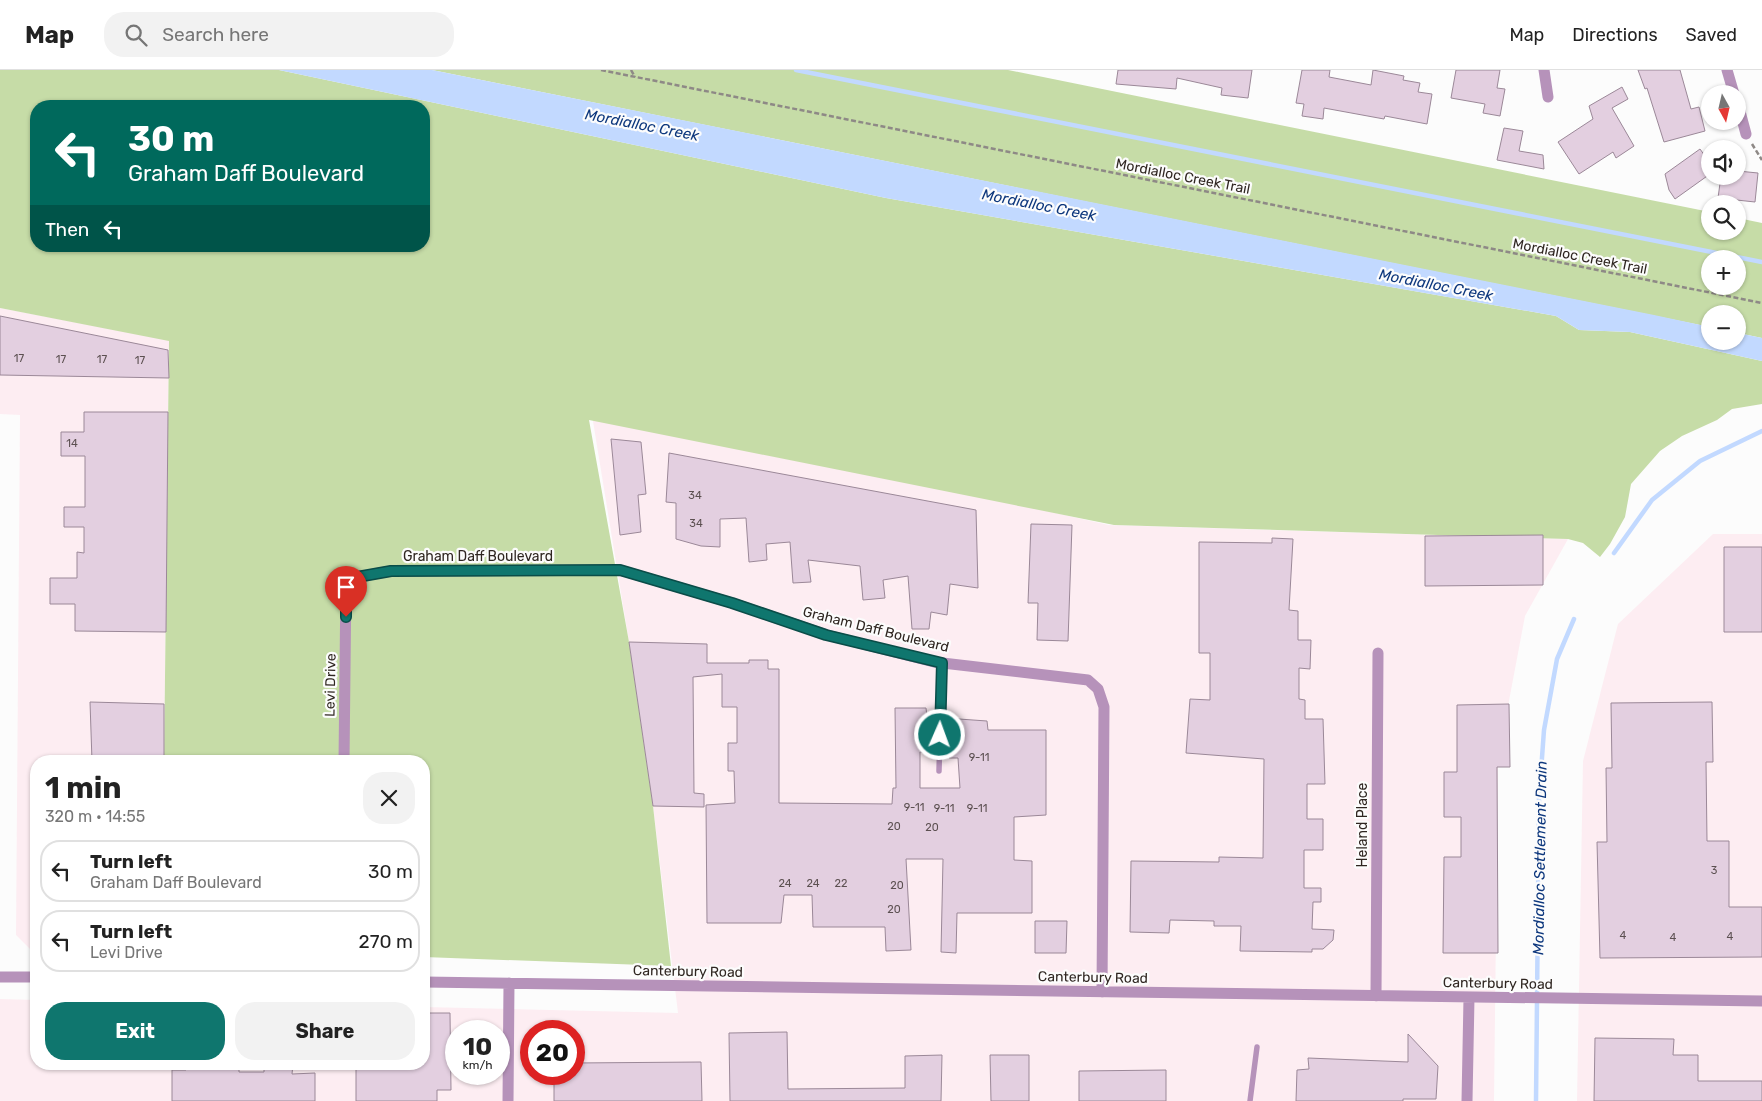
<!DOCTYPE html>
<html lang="en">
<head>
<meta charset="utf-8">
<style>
  :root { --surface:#fff; --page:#f2f2f2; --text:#222; --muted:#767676; --line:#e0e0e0; --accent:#0f766e }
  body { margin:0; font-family:Rubik,sans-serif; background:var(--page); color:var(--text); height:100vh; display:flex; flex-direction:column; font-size:19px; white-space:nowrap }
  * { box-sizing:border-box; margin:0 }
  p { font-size:16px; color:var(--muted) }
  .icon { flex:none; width:28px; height:28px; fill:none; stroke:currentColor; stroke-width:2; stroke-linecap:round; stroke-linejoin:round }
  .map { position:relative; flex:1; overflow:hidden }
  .drawer { position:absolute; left:30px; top:685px; width:400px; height:315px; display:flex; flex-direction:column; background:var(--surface); border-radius:20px; box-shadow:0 1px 4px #0004 }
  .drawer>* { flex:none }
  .hud { position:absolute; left:30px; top:30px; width:400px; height:152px; border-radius:20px; box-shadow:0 1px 4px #0004; background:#00695c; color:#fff; overflow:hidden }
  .needle { width:32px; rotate:172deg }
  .tools { position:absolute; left:1701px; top:15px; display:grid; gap:10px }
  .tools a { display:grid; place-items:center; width:45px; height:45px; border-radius:50%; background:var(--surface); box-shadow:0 1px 4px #0004; font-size:25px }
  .speed { position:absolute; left:445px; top:950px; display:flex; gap:10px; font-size:25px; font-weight:700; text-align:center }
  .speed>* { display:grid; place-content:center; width:65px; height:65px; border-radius:50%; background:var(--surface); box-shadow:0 1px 4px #0004; line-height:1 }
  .speed small { font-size:12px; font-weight:400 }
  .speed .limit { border:8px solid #d22; background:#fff; color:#111 }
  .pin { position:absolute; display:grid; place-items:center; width:42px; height:42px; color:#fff; margin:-51px -21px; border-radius:50% 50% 50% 0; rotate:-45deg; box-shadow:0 0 5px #0007 }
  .pin .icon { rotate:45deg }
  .me { position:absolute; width:55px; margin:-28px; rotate:2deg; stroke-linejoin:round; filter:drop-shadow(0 0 4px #0008) }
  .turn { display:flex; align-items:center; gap:18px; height:105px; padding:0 15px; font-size:22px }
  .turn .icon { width:65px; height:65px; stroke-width:2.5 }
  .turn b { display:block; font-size:35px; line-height:42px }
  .then { display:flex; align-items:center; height:48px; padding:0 15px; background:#0003; gap:10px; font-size:19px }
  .round { display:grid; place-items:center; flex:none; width:52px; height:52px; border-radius:20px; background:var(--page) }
  .summary { display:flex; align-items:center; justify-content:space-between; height:85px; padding:0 15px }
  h1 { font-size:30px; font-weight:700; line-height:38px }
  .button { display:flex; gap:10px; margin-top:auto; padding:10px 15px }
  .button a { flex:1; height:58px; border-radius:20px; background:var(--accent); color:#fff; font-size:20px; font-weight:700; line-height:58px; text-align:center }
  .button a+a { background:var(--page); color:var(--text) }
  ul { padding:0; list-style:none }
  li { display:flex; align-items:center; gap:15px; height:62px; margin:0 10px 8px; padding:0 5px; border:2px solid var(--line); border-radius:20px }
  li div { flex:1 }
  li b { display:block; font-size:19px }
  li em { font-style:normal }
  header { display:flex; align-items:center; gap:30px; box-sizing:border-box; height:70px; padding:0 25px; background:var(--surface); border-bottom:1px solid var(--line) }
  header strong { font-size:24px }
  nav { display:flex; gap:28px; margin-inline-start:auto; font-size:18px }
  .search { width:350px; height:45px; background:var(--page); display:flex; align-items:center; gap:12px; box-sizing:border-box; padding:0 18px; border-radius:20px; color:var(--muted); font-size:19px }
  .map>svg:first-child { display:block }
  .industrial { fill:#fdedf2; fill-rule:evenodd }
  .green { fill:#c6dca7; fill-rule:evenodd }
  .water { fill:#c2d9ff }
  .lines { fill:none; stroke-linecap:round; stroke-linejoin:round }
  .stream { stroke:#c2d9ff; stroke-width:4.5 }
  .building { fill:#e3cfe0; stroke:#9b8898 }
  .path { stroke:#8e8986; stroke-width:2.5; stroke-dasharray:5 2.5; stroke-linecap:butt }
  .lane { stroke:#b692ba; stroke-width:5.5 }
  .street { stroke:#b692ba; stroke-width:11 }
  .route-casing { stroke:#0a4d48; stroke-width:12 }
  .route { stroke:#0f766e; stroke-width:9 }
  .labels { text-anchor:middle; stroke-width:4.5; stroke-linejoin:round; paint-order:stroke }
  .number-label { font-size:11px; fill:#5c5051 }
  .street-label { font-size:14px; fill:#2f2621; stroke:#fcfcfc }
  .water-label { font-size:15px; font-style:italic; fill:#0d377d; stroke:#fcfcfc }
</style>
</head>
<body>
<header>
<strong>Map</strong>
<div class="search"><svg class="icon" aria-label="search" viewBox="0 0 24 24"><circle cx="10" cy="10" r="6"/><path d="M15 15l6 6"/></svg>Search here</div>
<nav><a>Map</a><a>Directions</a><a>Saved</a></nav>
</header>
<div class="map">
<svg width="1762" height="1031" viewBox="0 0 1762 1031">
  <rect width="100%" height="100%" fill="#fcfcfc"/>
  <path class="industrial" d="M 0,238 L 169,270 L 164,691 L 36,691 L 36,885 L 16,865 L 20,345 L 0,344 Z
    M 591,339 L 1109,455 L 1568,469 L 1525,546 L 1498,689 L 1494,1031 L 0,1031 L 0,929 L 36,930 L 36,994 L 424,994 L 424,937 L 678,943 L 653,736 L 629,572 ZM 456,961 L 499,961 L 499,1004 L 456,1004 ZM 531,961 L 574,961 L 574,1004 L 531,1004 Z
    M 1713,464 L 1762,464 L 1762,1031 L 1577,1031 L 1583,691 L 1618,554 Z"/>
  <path class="green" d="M 0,0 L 279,0 L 886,128 L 1556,246 L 1579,260 L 1630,262 L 1762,291 L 1762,334 L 1732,339 L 1717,350 L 1682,366 L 1660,381 L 1631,414 L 1625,447 L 1610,474 L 1600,487 L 1583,473 L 1568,469 L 1114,455 L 589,350 L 629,572 L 653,736 L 671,896 L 424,887 L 424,691 L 164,691 L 169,271 L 0,238 ZM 36,36 L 424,36 L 424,176 L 36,176 Z
    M 432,0 L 1008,0 L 1710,142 L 1710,161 L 1738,161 L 1738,148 L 1762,153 L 1762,268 L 1738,263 L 1738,244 L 1710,244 L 1710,257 ZM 1710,189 L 1738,189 L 1738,216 L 1710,216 Z"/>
  <path class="water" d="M 279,0 L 432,0 L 1654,245 L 1710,257 L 1710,271 L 1738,271 L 1738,263 L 1762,268 L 1762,291 L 1630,262 L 1579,260 L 1556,246 L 886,128 Z"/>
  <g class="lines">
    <path class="stream" d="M 796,0 L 1762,192
      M 1614,483 L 1652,430 L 1700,391 L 1762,361
      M 1536,1031 L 1539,729 L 1544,660 L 1557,589 L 1574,549"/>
  </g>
  <path class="building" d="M 1118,0 L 1252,0 L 1248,28 L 1221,25 L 1222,18 L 1177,8 L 1176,19 L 1116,14 Z
    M 1302,0 L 1330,0 L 1329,7 L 1371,15 L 1373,0 L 1404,6 L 1403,10 L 1420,13 L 1418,22 L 1432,24 L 1427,54 L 1385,46 L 1384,49 L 1324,38 L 1323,49 L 1302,46 L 1304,34 L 1296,33 Z
    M 1456,0 L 1500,0 L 1497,18 L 1505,19 L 1500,46 L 1483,43 L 1485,34 L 1451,28 Z
    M 1638,0 L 1680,0 L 1691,39 L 1699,37 L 1705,61 L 1664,72 L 1647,18 L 1645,19 Z
    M 1622,17 L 1628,29 L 1612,38 L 1634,76 L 1616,88 L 1613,82 L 1579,104 L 1558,72 L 1593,49 L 1589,36 Z
    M 1504,58 L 1523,61 L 1519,81 L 1543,85 L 1544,99 L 1497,90 Z
    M 1700,79 L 1710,93 L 1710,104 L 1675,129 L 1669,120 L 1665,104 Z
    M 1738,101 L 1758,103 L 1755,132 L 1718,128 L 1721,106 L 1738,106 Z
    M 0,246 L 168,280 L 169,308 L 0,305 Z
    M 84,342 L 168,342 L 166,562 L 75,561 L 75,534 L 50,534 L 50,508 L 77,508 L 77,482 L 84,483 L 84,457 L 64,457 L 64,437 L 85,437 L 85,386 L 61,386 L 61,362 L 84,362 Z
    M 611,369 L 641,372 L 646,424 L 638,425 L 641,462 L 620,465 Z
    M 669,383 L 976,440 L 978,518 L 950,514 L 947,545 L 931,542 L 929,559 L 912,559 L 908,506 L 883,510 L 885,528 L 863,530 L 860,496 L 808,490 L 811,512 L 793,513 L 790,472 L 766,474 L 767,490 L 749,492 L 746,448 L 720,449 L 720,477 L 701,476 L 676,469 L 676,433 L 666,432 Z
    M 1031,454 L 1072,455 L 1068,571 L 1037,570 L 1038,533 L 1028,533 Z
    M 1543,465 L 1543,515 L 1425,516 L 1425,466 Z
    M 1272,468 L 1293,469 L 1289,540 L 1298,541 L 1298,570 L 1311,570 L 1310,599 L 1299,598 L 1299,629 L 1305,630 L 1305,649 L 1323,649 L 1325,714 L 1307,714 L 1307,749 L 1323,749 L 1323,780 L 1304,780 L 1304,818 L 1321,818 L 1321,832 L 1313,832 L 1312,859 L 1334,860 L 1333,870 L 1323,879 L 1312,879 L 1312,882 L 1240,881 L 1241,856 L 1214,856 L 1214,851 L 1170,850 L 1169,863 L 1130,862 L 1131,791 L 1219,792 L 1219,787 L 1263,788 L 1264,689 L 1186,683 L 1190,629 L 1210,630 L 1210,583 L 1199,583 L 1199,472 L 1272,473 Z
    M 1724,477 L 1762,477 L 1762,562 L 1724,562 Z
    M 629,572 L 707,574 L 707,593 L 749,593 L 749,590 L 768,590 L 768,599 L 779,599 L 779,733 L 892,734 L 893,718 L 896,718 L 895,638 L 926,638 L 927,647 L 936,648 L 935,682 L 920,682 L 920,718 L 960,718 L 958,688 L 949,688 L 948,682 L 944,682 L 945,648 L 987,651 L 988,660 L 1046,660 L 1046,745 L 1014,747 L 1014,790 L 1032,791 L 1032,843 L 957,843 L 956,883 L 941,882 L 943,789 L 906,789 L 911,880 L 886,881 L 885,857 L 813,857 L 812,825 L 784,825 L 781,853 L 707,853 L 706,735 L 735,733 L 734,701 L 728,701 L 728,673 L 737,673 L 737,637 L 722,637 L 722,604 L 693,607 L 694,723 L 704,724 L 704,737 L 653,736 Z
    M 90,632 L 164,634 L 164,691 L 92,691 Z
    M 1712,632 L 1713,692 L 1706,692 L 1707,771 L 1729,771 L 1729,837 L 1762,837 L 1762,887 L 1600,888 L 1597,772 L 1607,772 L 1606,698 L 1612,698 L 1611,633 Z
    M 1509,634 L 1510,697 L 1497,697 L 1498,883 L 1443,883 L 1444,787 L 1461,787 L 1461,747 L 1444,747 L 1444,702 L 1457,702 L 1457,635 Z
    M 1035,851 L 1067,851 L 1066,883 L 1035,883 Z
    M 424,943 L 450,943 L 451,1020 L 437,1020 L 437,1031 L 356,1031 L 356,994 L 424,994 Z
    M 787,962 L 788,1019 L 905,1018 L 905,986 L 942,985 L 941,1031 L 730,1031 L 729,963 Z
    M 1408,964 L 1438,996 L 1436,1029 L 1403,1029 L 1403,1031 L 1296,1031 L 1297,1000 L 1309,999 L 1308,988 L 1408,992 Z
    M 1595,968 L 1674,969 L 1673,985 L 1698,985 L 1698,1011 L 1762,1011 L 1762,1031 L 1594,1031 Z
    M 990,985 L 1029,985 L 1029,1031 L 991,1031 Z
    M 701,992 L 702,1031 L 554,1031 L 554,1004 L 574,1004 L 574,993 Z
    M 186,994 L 239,994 L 239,1002 L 264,1002 L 264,994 L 293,994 L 292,1004 L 315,1003 L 315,1031 L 172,1031 L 172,1000 L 186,1000 Z
    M 1166,1000 L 1166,1031 L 1079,1031 L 1079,1001 Z"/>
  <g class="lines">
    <path class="path" d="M 601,0 L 1762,233
      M 631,0 L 635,7
      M 1752,74 L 1762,90"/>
    <path class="lane" d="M 939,701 L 942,593
      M 1250,1031 L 1257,977"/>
    <path class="street" d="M 1544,0 L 1548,27
      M 1727,0 L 1734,24
      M 1738,34 L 1746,64
      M 344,691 L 346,509 L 391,501 L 620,500 L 732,533 L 827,565 L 934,592 L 1088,610 L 1098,619 L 1104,637 L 1102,922
      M 0,907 L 36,907
      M 424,912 L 1762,931
      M 1376,926 L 1378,583
      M 508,1031 L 509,913
      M 1467,1031 L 1469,928"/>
  </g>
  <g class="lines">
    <g class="route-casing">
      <path id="route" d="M 346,547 L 346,509 L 391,501 L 620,500 L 732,533 L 826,565 L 942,593 L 940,665"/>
    </g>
    <use href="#route" class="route"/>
  </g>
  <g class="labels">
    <g class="number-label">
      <text x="19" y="292">17</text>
      <text x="61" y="293">17</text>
      <text x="102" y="293">17</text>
      <text x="140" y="294">17</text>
      <text x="72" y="377">14</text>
      <text x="695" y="429">34</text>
      <text x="696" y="457">34</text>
      <text x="979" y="691">9-11</text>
      <text x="914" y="741">9-11</text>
      <text x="944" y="742">9-11</text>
      <text x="977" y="742">9-11</text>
      <text x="894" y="760">20</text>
      <text x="932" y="761">20</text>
      <text x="1714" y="804">3</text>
      <text x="785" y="817">24</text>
      <text x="813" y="817">24</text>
      <text x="841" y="817">22</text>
      <text x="897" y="819">20</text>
      <text x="894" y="843">20</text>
      <text x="1623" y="869">4</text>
      <text x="1730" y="870">4</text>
      <text x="1673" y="871">4</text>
    </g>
    <g class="street-label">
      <text transform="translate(1183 106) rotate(11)" y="5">Mordialloc Creek Trail</text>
      <text transform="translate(1580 186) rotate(11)" y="5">Mordialloc Creek Trail</text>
      <text x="478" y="491">Graham Daff Boulevard</text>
      <text transform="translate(876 559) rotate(14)" y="5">Graham Daff Boulevard</text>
      <text transform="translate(330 615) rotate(-89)" y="5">Levi Drive</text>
      <text transform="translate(1362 755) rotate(-90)" y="5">Heland Place</text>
      <text transform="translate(688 901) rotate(1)" y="5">Canterbury Road</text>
      <text transform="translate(1093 907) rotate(1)" y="5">Canterbury Road</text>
      <text transform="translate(1498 913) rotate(1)" y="5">Canterbury Road</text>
    </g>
    <g class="water-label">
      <text transform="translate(642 55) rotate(11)" y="5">Mordialloc Creek</text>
      <text transform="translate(1039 135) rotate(11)" y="5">Mordialloc Creek</text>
      <text transform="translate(1436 215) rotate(11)" y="5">Mordialloc Creek</text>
      <text transform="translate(1540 788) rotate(-89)" y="5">Mordialloc Settlement Drain</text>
    </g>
  </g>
</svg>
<div class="tools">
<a><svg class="needle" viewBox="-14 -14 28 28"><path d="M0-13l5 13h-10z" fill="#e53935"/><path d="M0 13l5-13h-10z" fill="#767676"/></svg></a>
<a><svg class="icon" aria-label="sound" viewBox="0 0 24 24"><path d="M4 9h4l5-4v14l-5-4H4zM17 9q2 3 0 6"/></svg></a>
<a><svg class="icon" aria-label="search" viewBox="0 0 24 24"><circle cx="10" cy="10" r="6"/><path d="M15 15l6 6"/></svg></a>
<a>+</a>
<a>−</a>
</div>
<div class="speed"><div>10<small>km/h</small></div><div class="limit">20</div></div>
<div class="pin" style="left:346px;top:547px;background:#d93025"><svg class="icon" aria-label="arrive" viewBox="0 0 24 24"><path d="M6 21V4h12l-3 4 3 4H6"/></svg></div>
<svg class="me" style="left:940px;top:665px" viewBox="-20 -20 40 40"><circle r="17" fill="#0f766e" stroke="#fff" stroke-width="3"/><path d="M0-11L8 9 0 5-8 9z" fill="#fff"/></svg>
<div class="hud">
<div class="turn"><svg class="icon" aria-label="left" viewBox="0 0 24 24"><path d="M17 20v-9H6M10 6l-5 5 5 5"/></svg><div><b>30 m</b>Graham Daff Boulevard</div></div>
<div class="then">Then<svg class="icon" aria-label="left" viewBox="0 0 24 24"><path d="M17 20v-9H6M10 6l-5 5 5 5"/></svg></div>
</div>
<section class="drawer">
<div class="summary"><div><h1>1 min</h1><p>320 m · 14:55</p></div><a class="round"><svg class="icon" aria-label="close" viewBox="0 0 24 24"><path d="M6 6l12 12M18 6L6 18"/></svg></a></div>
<ul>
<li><svg class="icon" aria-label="left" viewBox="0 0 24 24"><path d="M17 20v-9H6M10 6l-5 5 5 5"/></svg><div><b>Turn left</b><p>Graham Daff Boulevard</p></div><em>30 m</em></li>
<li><svg class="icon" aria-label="left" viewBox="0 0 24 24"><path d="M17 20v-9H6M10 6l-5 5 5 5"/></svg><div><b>Turn left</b><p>Levi Drive</p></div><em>270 m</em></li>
</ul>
<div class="button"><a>Exit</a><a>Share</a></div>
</section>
</div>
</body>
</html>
